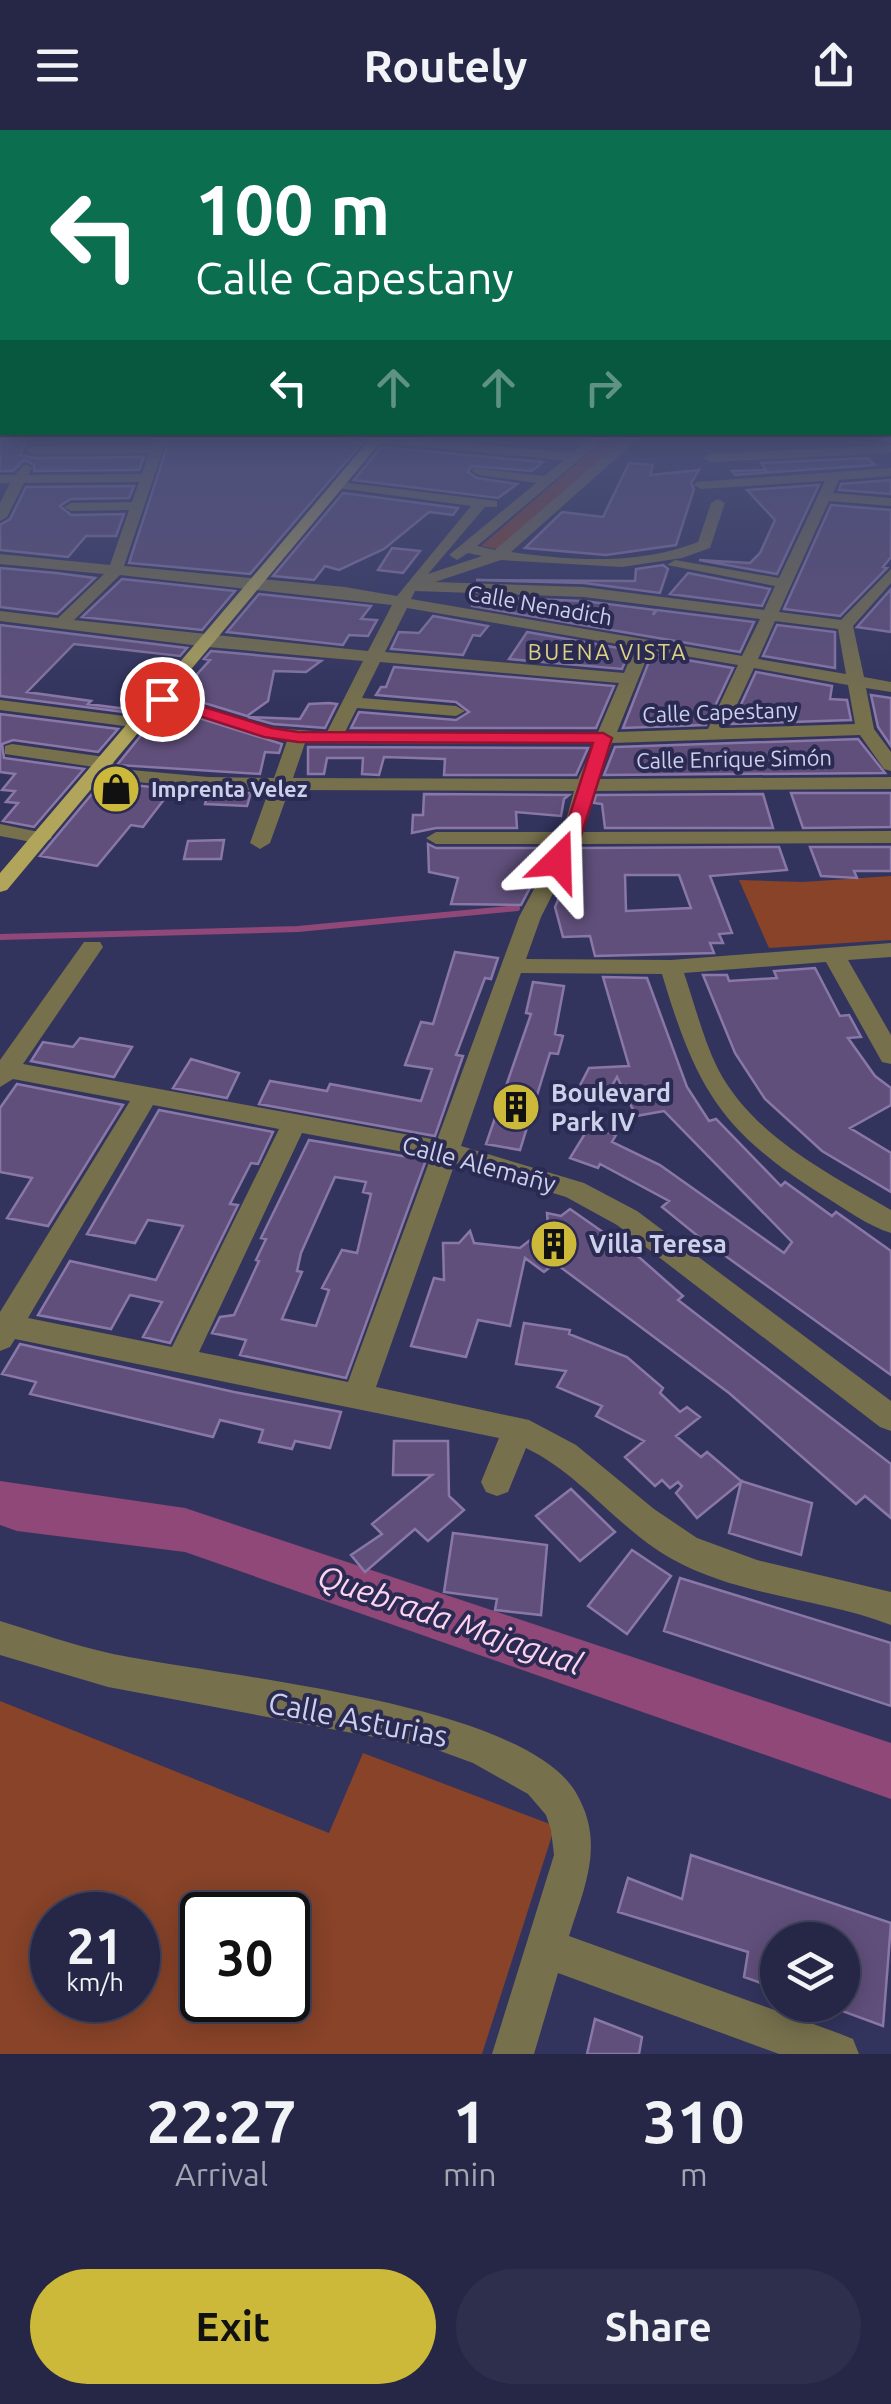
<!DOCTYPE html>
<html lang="en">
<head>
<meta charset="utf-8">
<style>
  :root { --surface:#262746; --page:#2e2f4d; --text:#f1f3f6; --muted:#a4a5b3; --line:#42445f; --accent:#ccb939 }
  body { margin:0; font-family:Ubuntu,sans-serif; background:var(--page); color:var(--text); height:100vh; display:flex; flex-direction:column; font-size:38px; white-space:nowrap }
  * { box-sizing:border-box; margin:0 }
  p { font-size:32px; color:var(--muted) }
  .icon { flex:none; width:55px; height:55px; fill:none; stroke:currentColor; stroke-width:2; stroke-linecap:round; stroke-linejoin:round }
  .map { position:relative; height:1924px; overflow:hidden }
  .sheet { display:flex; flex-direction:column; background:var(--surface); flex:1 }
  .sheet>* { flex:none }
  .top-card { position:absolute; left:0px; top:0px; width:892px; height:305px; box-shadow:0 5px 25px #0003,0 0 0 2px var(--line); background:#0b6e4f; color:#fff; overflow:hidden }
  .controls { position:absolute; left:760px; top:1792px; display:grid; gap:20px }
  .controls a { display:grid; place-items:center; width:100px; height:100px; border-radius:50%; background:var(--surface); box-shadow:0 5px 25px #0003,0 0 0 2px var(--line); font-size:50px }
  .speed { position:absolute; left:30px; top:1762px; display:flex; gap:20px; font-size:50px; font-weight:700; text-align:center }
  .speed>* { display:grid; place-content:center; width:130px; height:130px; border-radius:50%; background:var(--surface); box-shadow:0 5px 25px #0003,0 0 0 2px var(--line); line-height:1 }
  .speed small { font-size:25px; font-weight:400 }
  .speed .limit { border:5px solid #111; border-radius:15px; background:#fff; color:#111 }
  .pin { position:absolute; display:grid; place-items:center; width:85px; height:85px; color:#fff; margin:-42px; border:5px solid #fff; border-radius:50%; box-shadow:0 2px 10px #0007 }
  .me { position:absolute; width:110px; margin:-55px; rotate:22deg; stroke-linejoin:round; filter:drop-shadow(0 0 8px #0008) }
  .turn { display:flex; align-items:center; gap:35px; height:210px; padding:0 30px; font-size:45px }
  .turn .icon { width:130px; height:130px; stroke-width:2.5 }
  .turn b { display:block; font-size:70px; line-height:85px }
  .lanes { display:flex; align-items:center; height:95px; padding:0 30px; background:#0003; justify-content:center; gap:50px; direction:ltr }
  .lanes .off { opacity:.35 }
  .eta { display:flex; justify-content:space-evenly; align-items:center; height:170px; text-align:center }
  .eta b { font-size:60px; font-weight:600; line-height:70px }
  .button { display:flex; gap:20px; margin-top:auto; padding:20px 30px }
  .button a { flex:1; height:115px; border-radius:60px; background:var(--accent); color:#111; font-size:40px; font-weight:600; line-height:115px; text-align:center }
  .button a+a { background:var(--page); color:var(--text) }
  header { display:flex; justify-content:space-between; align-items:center; height:130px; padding:0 30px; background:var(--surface); font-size:45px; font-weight:600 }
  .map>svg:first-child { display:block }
  .green { fill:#884329; fill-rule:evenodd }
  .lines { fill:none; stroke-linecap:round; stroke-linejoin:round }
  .stream { stroke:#8f4878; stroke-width:6 }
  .river { fill:#8f4878; fill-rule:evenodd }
  .building { fill:#604f7b; stroke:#8978a7; stroke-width:2.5; fill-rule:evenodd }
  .minor { fill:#76704d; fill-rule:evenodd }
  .major { fill:#b0a55a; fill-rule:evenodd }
  .route { fill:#e11d48; stroke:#92132f; stroke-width:2.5 }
  .labels { text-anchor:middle; stroke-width:8; stroke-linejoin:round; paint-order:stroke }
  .far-street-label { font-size:22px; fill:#cdd0ea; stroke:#2a2a53 }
  .far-neighbourhood-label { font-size:22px; letter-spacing:2.5px; fill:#ddd283; stroke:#2a2a53 }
  .far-poi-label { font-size:22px; font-weight:bold; fill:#cdd0ea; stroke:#2a2a53; text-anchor:start }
  .poi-label { font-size:25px; font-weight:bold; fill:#cdd0ea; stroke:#2a2a53; text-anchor:start }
  .street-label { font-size:25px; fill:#cdd0ea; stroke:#2a2a53 }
  .near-street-label { font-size:30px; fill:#cdd0ea; stroke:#2a2a53 }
  .near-water-label { font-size:32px; font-style:italic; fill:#fed3ed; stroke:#2a2a53 }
</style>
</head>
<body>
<header><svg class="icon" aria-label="menu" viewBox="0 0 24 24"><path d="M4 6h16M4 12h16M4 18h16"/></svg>Routely<svg class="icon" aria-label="share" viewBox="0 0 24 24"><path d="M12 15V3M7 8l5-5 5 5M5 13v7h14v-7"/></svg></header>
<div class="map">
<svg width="891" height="1924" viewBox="0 0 891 1924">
  <rect width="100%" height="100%" fill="#33345e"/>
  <path class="green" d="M 606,308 L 627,308 L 497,419 L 481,416 Z
    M 891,746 L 891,810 L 769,818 L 739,750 L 803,752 Z
    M 0,1571 L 329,1703 L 363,1623 L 555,1696 L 482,1924 L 0,1924 ZM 52,1785 L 138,1785 L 138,1870 L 52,1870 ZM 202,1785 L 288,1785 L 288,1870 L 202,1870 Z"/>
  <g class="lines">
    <path class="stream" d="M 0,807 L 298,799 L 517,778"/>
    <path class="river" d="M 0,1351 L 185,1378 L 891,1613 L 891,1669 L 185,1422 L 17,1401 L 0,1395 Z"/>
  </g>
  <path class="building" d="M 0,308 L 26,308 L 20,325 L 34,328 L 144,327 L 139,340 L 34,341 L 34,335 L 24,330 L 13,341 L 0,341 Z
    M 170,308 L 330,308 L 362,313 L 250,444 L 129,433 Z
    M 381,317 L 543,332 L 532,341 L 471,336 L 468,342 L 477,348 L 517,354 L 498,368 L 354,350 Z
    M 867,328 L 875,335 L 735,345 L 732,341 L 766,340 L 761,333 Z
    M 629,333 L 653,335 L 650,345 L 699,340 L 691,353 L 694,359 L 676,415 L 606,425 L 525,418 L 562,382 L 603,387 Z
    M 891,350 L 891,364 L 839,360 L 841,354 Z
    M 819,355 L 777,444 L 699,430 L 750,433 L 760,423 L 775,390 L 747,360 Z
    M 134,356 L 129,368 L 71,369 L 60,376 L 71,385 L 124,384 L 116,406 L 86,406 L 68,427 L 0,420 L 0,395 L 10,389 L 26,357 Z
    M 343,363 L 458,378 L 453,385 L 429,382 L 384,419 L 339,440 L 325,436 L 314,450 L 273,446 Z
    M 831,375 L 891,380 L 891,427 L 883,437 L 887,438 L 840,486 L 784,479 Z
    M 392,418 L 420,421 L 403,443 L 378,440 Z
    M 663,435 L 668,439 L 660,463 L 584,453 L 476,450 L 635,451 L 636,439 Z
    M 0,438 L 56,443 L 95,448 L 57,484 L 0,477 Z
    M 688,443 L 770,459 L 762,476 L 670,464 Z
    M 122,449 L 235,461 L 202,500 L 82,487 Z
    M 891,459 L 891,502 L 857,497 Z
    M 259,464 L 371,476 L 361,489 L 377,490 L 368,506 L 349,505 L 343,515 L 227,502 Z
    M 473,467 L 584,471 L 655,480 L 653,485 L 657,480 L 754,492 L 740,522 L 472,476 Z
    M 433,486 L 488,496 L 480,506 L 473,505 L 463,525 L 391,519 L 399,502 L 419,503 Z
    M 0,495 L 187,518 L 180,526 L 74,514 L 27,562 L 91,571 L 88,574 L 134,580 L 131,583 L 0,566 Z
    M 777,495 L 835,502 L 835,538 L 763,526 Z
    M 527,502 L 630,520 L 622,539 L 509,529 Z
    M 211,521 L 321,531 L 306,542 L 274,541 L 268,571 L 247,586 L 178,565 L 210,530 L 204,529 Z
    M 652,524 L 733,538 L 706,595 L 623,598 Z
    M 394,537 L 614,556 L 596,598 L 351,598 L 359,582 L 456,590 L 469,582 L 456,572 L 376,565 L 381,557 L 386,557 Z
    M 756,542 L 832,556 L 830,569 L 847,570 L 851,590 L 732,594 Z
    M 871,565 L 891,568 L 891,616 L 878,597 Z
    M 329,573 L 337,574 L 325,598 L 273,594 L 248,587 L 300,589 L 309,574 Z
    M 164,577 L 282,614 L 279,623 L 265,622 L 260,644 L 117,635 Z
    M 0,584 L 118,599 L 98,622 L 13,610 L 2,614 L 4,628 L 84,639 L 34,697 L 3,691 L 18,673 L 6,672 L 15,661 L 2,660 L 15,644 L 0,642 Z
    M 858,609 L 885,643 L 604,645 L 615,617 Z
    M 308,617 L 588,618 L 576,645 L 444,645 L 445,629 L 384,627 L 379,645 L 362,644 L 363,628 L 327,628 L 324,644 L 308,644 Z
    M 102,652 L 172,659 L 143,697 L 131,695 L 97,736 L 40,726 Z
    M 208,663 L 251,663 L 247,676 L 205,674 Z
    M 791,663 L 891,663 L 891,697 L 803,698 Z
    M 424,664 L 569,665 L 564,669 L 561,686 L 516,682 L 517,698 L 436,698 L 412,703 L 413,685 L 423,685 Z
    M 763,664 L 773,698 L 605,698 L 602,674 L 594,673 L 596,665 Z
    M 224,710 L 221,729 L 184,729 L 188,711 Z
    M 428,714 L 436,718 L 542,718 L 542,735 L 521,775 L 451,774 L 458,748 L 429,742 Z
    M 779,717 L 787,740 L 710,746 L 732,803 L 719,804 L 723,813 L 710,813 L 714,823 L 595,826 L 590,806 L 563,807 L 555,777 L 580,718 ZM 625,745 L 679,745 L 691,778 L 626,781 Z
    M 810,717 L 891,717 L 891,741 L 854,741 L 857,748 L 821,746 Z
    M 455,822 L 498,828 L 491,849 L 485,848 L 456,925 L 463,926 L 435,1006 L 259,974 L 270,951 L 327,961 L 330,954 L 421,971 L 432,939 L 405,935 L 421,892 L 433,894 Z
    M 815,838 L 840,886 L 849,885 L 861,907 L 848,908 L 875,946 L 891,958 L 891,975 L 850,998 L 891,1023 L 891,1062 L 822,1021 L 765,969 L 735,923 L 703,845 L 727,845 L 729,851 L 777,848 L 774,841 Z
    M 603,847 L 647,848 L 687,957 L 709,991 L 716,989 L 781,1056 L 785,1052 L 832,1086 L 836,1082 L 891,1121 L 891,1245 L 699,1107 L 662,1077 L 669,1071 L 600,1034 L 598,1038 L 570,1028 L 589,997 L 616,1005 L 612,1012 L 660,1035 L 784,1123 L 792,1112 L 664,981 L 636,986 L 617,947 L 603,971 L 576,963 L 589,938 L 629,936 Z
    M 533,852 L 564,856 L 555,904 L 563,906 L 558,924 L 550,923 L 520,1020 L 486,1014 L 531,884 L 526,883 Z
    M 80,908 L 132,917 L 114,947 L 31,931 L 43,912 L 73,917 Z
    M 191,929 L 239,943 L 227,968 L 173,958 Z
    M 17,954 L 123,975 L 48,1096 L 7,1088 L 32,1048 L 0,1042 L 0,978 Z
    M 159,980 L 273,1002 L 258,1034 L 251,1033 L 230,1074 L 238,1075 L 170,1213 L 143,1207 L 162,1172 L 130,1165 L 111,1199 L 38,1185 L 70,1131 L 156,1150 L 183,1096 L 148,1090 L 135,1113 L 87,1104 Z
    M 309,1010 L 426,1030 L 346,1248 L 240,1225 L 246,1210 L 212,1203 L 220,1187 L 234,1185 L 259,1131 L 256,1130 L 266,1109 L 261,1108 ZM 335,1047 L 366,1052 L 363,1062 L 371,1064 L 357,1123 L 342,1120 L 322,1158 L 329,1160 L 316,1196 L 282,1189 L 302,1142 L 297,1141 L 301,1123 Z
    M 570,1079 L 640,1128 L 683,1166 L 678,1170 L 891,1334 L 891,1388 L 865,1366 L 856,1374 L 729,1263 L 555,1133 L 544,1142 L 525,1128 L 510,1196 L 478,1190 L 466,1227 L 411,1216 L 434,1148 L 444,1150 L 443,1113 L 459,1113 L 470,1101 L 474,1113 L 520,1118 L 548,1096 L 547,1083 L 561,1086 Z
    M 524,1193 L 570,1200 L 569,1204 L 627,1227 L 663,1258 L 660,1263 L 680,1282 L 687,1277 L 700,1287 L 676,1306 L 701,1327 L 707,1322 L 741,1351 L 812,1373 L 801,1425 L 729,1403 L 741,1352 L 697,1388 L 676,1363 L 682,1356 L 678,1352 L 670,1358 L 662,1350 L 655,1356 L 625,1327 L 644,1311 L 596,1286 L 602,1276 L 557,1257 L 566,1241 L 516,1234 Z
    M 20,1214 L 234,1262 L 341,1282 L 330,1318 L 295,1311 L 292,1319 L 259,1312 L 263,1300 L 220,1290 L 213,1307 L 30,1264 L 36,1252 L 2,1244 Z
    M 394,1311 L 448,1311 L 449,1366 L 464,1380 L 428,1411 L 415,1399 L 365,1442 L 351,1425 L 382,1404 L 372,1394 L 432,1345 L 393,1345 Z
    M 571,1359 L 615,1402 L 580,1431 L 536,1386 Z
    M 453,1403 L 547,1415 L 541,1485 L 495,1480 L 497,1469 L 444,1462 Z
    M 632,1420 L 671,1446 L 627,1504 L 588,1476 Z
    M 680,1448 L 891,1513 L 891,1576 L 664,1501 Z
    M 691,1725 L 891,1793 L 883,1896 L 842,1881 L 842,1810 L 778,1810 L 778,1859 L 744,1847 L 748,1822 L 618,1782 L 628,1748 L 682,1769 Z
    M 595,1889 L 642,1907 L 639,1924 L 587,1924 Z"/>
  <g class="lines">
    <path class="minor" d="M 155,308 L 167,308 L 124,436 L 345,457 L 397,466 L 471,376 L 338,358 L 333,357 L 333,351 L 497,371 L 497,377 L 485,377 L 428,444 L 482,426 L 468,423 L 457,430 L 449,425 L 536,353 L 479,345 L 472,341 L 474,338 L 544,346 L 564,330 L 368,312 L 362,308 L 409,308 L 573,323 L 591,308 L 605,308 L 477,416 L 495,420 L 625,308 L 639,308 L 511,422 C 572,431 640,435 698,412 L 711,373 L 718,369 L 725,373 L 710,418 L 682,428 L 622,437 L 501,430 L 435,452 L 584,457 L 764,480 L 775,456 L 667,435 L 675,430 L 779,448 L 825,351 L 701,359 L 694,355 L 696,352 L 891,338 L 891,346 L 839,350 L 833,363 L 891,368 L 891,376 L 829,371 L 779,482 L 841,490 L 891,439 L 891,453 L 853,496 L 864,547 L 891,552 L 891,562 L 866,558 L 874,599 L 891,622 L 891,641 L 884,639 L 860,605 L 612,613 L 598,649 L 891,647 L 891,659 L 593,661 L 583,702 L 891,701 L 891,713 L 578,714 L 541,787 L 526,829 L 671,830 L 891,813 L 891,827 L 848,830 L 891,905 L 891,934 L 882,932 L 826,832 L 684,843 C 695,875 703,909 718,939 C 753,1006 828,1043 891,1080 L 891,1103 C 868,1096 845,1079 824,1066 C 721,1002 696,958 662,844 L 521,843 L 461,1016 L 584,1053 L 637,1081 L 891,1271 L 891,1301 L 880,1297 L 617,1095 L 566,1067 L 455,1033 L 376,1257 L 529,1290 L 576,1315 L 654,1379 L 697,1408 L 757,1430 L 891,1462 L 891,1495 C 821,1468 740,1467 672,1429 C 618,1399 582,1345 526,1318 L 508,1362 L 497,1366 L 486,1362 L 481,1352 L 499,1308 L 15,1209 L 10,1217 L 0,1221 L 0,1182 L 130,971 L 13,949 L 0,957 L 0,930 L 84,812 L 100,812 L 103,817 L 23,934 L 437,1010 L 519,787 L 558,714 L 436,714 L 426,708 L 436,702 L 563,702 L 574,661 L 289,660 L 270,713 L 260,719 L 250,713 L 269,660 L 208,659 L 97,648 L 87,642 L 94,637 L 5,624 L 5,616 L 12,614 L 105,627 L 114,633 L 110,638 L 208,647 L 274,648 L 287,611 L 264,607 L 153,569 L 162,564 L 272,598 L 327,602 L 363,531 L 208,517 L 0,491 L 0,481 L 58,488 L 104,444 L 0,434 L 0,424 L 110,435 L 129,380 L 71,381 L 64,377 L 71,373 L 132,372 L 139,352 L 24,353 L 7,387 L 0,391 L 0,373 L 10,353 L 0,353 L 0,345 L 15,345 L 25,334 L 32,338 L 28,345 L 142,344 L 149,323 L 34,324 L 27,320 L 34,316 L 152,315 ZM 120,445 L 392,475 L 368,521 L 74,490 ZM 415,461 L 584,467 L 760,489 L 742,526 L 411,469 ZM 407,478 L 635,517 L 624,543 L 385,522 ZM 775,491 L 838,499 L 846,544 L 758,529 ZM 650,520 L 738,535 L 708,599 L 617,602 ZM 380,532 L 619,553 L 598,602 L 345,602 L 357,578 L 456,586 L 465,581 L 456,576 L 362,568 ZM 754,538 L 848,555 L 855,594 L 726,598 ZM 305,613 L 594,614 L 578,649 L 293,648 ZM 153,975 L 279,999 L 172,1217 L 28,1188 ZM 302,1003 L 431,1027 L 348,1252 L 199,1222 Z
      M 891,315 L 891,323 L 711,332 L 704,328 L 711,324 Z
      M 0,570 L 140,588 L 149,593 L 140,598 L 0,580 Z
      M 0,694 L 49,704 L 52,708 L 42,714 L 0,706 Z
      M 0,1491 C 36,1502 73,1515 109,1523 C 214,1546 519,1571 575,1661 C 606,1712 585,1755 569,1806 L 838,1903 L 853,1909 L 859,1924 L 779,1924 L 558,1843 L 534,1924 L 492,1924 L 554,1725 L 551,1700 L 546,1685 L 528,1664 L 473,1633 L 432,1618 L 108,1557 L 0,1525 Z"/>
    <path class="major" d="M 371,308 L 384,308 L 7,760 L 0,762 L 0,743 Z"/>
  </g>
  <linearGradient id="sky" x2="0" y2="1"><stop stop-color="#1c1d34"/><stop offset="0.53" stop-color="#4a5079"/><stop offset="1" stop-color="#4a5079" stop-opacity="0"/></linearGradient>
  <rect width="891" height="577" fill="url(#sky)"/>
  <path class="route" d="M 162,564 L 272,598 L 298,602 L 603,603 L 612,608 L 581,706 L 565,735 L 558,737 L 549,731 L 563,706 L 593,613 L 298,612 L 264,607 L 156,572 L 156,566 Z"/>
  <defs>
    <g id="shop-disc" transform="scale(2.5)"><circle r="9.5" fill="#ccb939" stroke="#2a2a53"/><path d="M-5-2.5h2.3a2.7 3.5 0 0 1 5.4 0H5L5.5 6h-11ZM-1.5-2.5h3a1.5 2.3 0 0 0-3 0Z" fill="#111"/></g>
    <g id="building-disc" transform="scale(2.5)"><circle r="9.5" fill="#ccb939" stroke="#2a2a53"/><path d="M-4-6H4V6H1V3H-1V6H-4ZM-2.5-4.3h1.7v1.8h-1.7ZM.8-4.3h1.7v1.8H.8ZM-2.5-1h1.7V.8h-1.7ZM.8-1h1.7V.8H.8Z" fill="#111"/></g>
  </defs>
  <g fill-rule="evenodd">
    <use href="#shop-disc" x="116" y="659"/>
    <use href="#building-disc" x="516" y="977"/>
    <use href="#building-disc" x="554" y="1114"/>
  </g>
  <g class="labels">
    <g class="far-street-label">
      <text transform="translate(540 475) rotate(10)" y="8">Calle Nenadich</text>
      <text transform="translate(720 582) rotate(-2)" y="8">Calle Capestany</text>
      <text transform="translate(734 629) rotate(-1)" y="8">Calle Enrique Simón</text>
    </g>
    <g class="far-neighbourhood-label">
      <text x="608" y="530">BUENA VISTA</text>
    </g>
    <g class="far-poi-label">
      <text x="151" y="667">Imprenta Velez</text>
    </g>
    <g class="poi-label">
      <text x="551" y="972">Boulevard<tspan x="551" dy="29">Park IV</tspan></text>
      <text x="589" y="1123">Villa Teresa</text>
    </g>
    <g class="street-label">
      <text transform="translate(479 1034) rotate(15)" y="9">Calle Alemañy</text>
    </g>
    <g class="near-street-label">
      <text transform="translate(358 1590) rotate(11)" y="10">Calle Asturias</text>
    </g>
    <g class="near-water-label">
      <text transform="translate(450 1490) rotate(19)" y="11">Quebrada Majagual</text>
    </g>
  </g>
</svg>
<div class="controls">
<a><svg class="icon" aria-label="layers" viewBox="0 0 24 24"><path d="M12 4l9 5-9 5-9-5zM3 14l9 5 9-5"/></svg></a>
</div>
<div class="speed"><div>21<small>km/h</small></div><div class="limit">30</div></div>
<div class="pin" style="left:162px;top:569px;background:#d93025"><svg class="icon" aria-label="arrive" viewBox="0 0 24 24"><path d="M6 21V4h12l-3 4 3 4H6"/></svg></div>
<svg class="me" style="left:558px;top:731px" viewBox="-20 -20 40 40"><path d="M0-17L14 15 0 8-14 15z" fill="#e11d48" stroke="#fff" stroke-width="4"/></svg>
<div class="top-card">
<div class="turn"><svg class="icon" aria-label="left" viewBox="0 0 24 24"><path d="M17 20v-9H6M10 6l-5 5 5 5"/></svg><div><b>100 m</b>Calle Capestany</div></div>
<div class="lanes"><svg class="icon" aria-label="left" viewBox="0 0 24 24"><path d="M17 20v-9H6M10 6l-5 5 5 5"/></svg><svg class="icon off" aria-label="ahead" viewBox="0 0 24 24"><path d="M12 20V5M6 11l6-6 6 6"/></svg><svg class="icon off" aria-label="ahead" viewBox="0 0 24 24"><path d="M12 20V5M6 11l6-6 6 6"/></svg><svg class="icon off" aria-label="right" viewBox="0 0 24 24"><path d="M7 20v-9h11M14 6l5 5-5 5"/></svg></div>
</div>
</div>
<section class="sheet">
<div class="eta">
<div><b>22:27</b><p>Arrival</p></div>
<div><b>1</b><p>min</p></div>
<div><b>310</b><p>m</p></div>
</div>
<div class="button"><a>Exit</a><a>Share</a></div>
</section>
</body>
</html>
